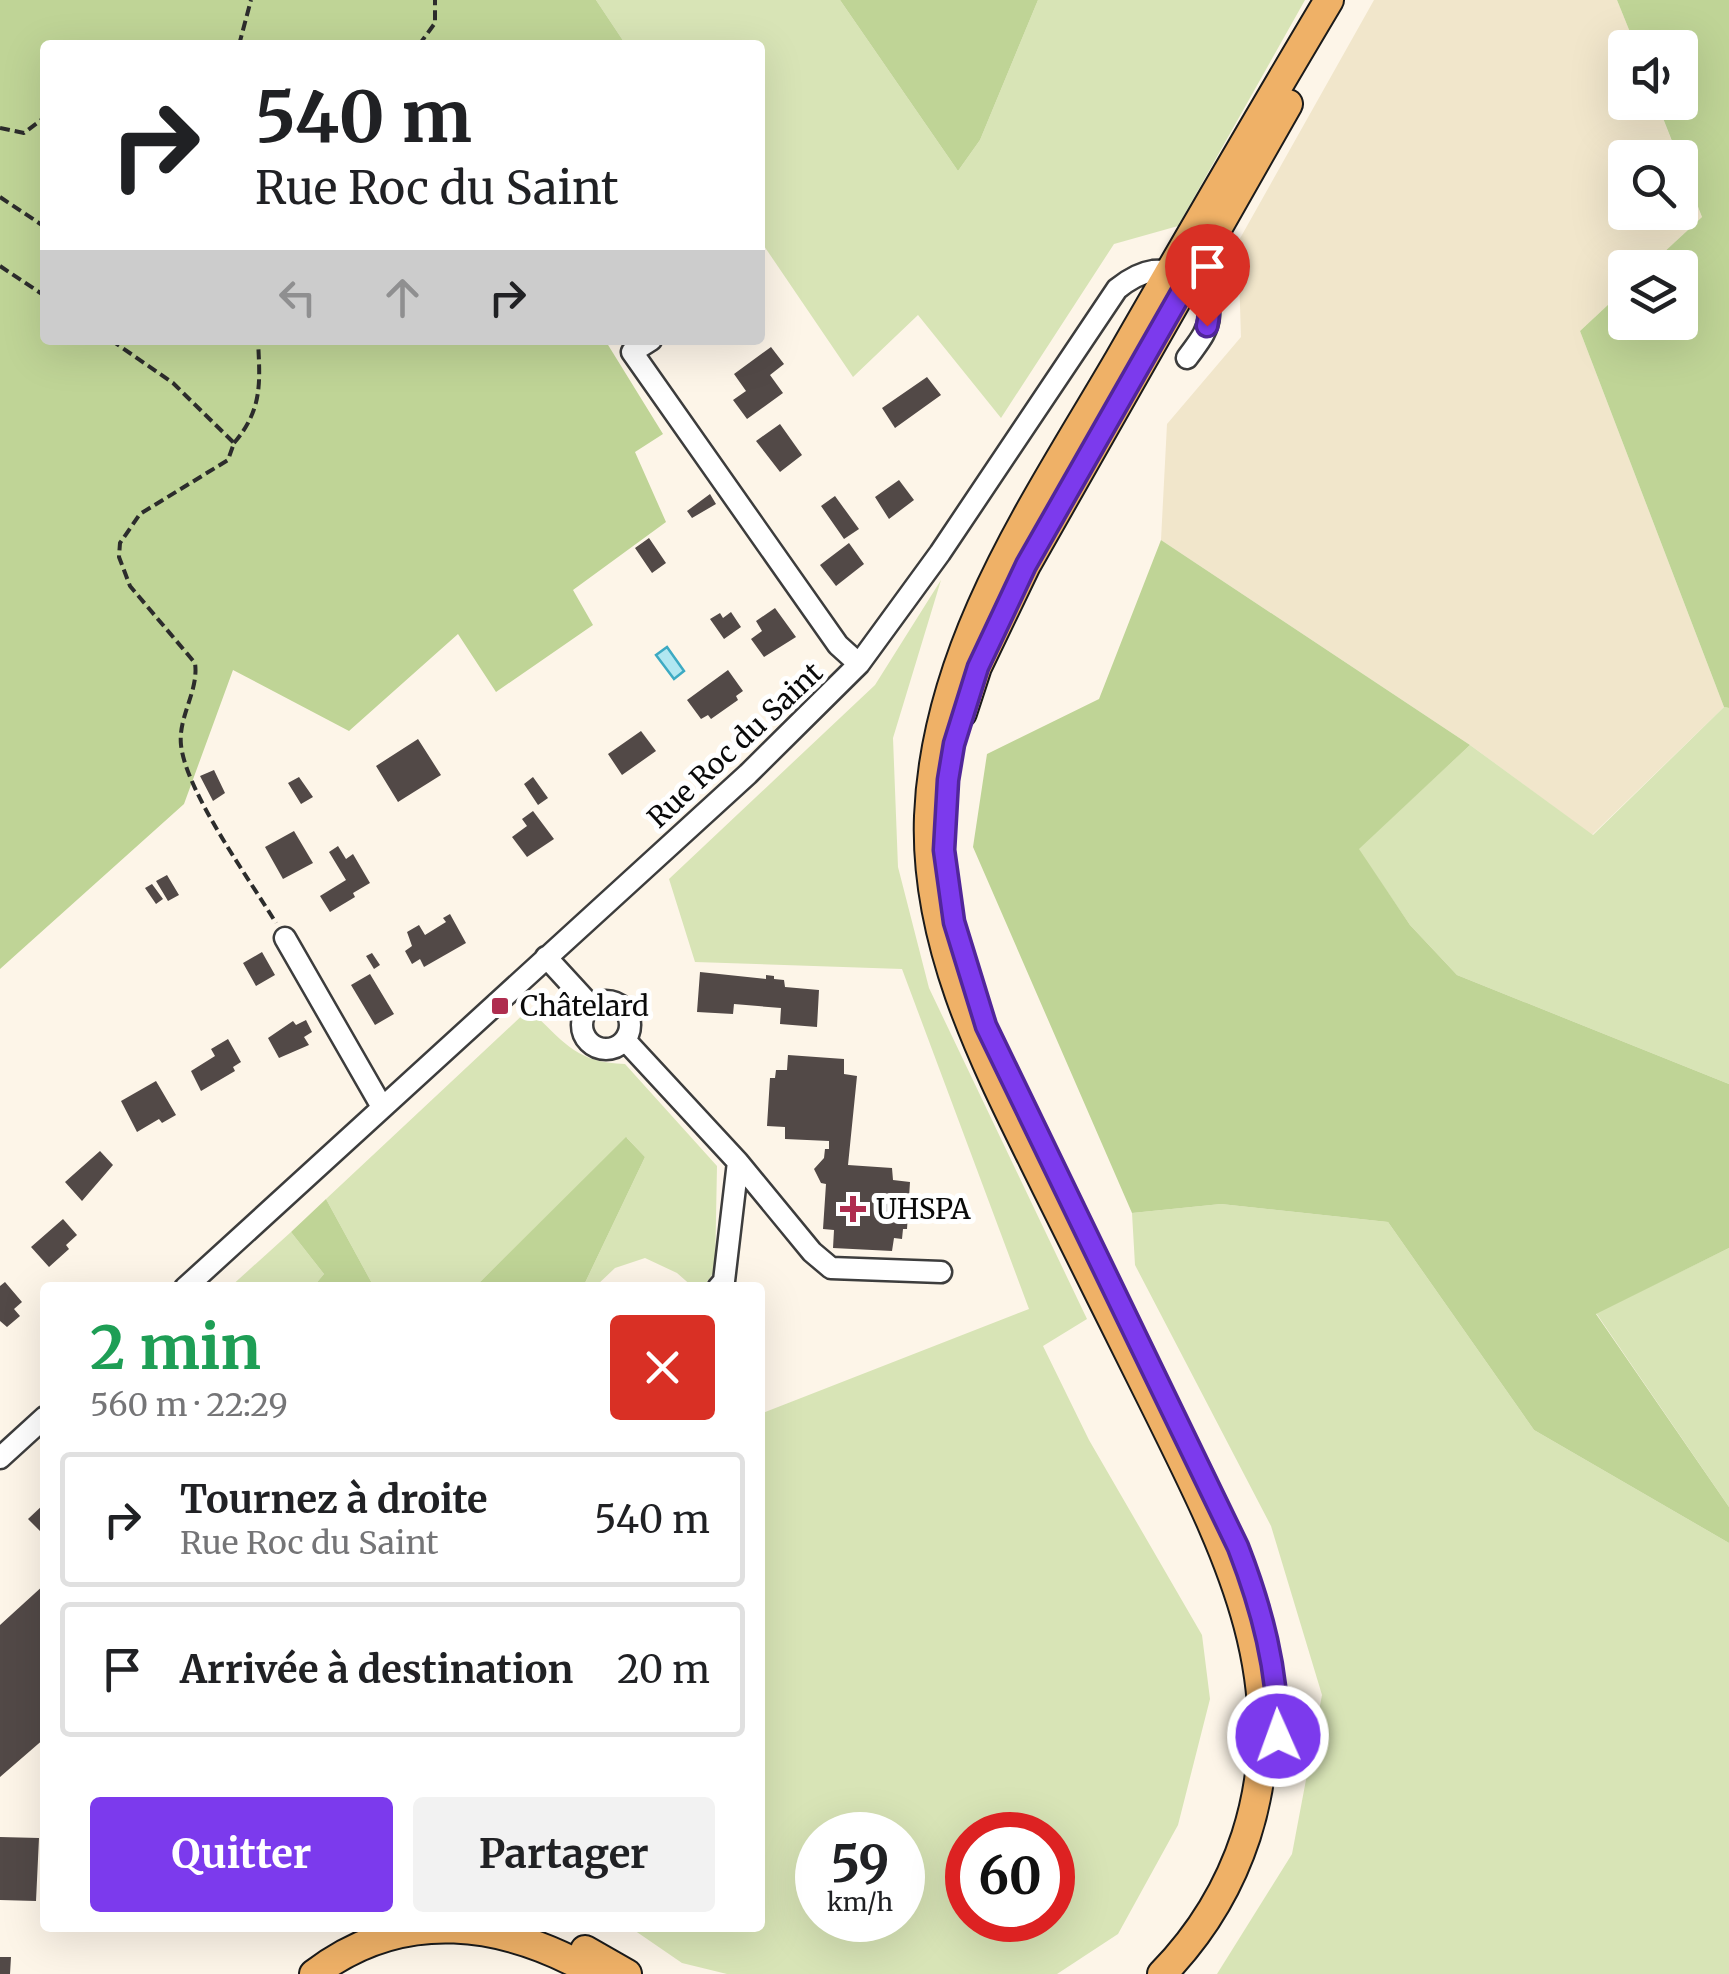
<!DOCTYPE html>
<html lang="fr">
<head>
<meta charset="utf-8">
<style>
  :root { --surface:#fff; --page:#f2f2f2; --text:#202124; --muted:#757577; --line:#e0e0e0; --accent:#7c3aed }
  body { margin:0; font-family:Merriweather,serif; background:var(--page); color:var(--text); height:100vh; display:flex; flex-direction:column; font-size:38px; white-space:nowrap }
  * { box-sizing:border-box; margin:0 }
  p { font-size:32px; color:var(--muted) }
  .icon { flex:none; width:55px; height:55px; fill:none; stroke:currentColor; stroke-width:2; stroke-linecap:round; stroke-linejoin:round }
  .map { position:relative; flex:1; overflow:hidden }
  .panel { position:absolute; left:40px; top:1282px; width:725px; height:650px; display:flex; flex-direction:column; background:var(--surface); border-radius:10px; box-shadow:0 10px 40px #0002 }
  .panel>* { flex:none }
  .top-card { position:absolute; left:40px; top:40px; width:725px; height:305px; border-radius:10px; box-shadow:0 10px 40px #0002; background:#fff; color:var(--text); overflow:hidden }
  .buttons { position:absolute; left:1608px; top:30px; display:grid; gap:20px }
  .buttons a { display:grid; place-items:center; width:90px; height:90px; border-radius:10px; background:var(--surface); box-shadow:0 10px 40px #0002; font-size:50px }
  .speed { position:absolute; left:795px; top:1812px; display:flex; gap:20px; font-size:50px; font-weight:700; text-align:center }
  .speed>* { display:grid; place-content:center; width:130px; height:130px; border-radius:50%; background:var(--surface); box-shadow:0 10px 40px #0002; line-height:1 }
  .speed small { font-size:25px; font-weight:400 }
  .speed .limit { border:15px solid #d22; background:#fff; color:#111 }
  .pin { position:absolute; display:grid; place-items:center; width:85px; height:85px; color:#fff; margin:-102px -42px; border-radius:50% 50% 50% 0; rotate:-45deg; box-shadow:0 0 10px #0007 }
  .pin .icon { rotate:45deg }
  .me { position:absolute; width:110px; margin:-55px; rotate:358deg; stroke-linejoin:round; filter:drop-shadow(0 0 8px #0008) }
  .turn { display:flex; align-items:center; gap:35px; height:210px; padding:0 50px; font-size:45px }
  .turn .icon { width:130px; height:130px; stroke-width:2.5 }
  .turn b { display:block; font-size:70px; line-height:85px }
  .lanes { display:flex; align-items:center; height:95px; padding:0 50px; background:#0003; justify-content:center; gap:50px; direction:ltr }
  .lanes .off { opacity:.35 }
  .round { display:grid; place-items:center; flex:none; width:105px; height:105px; border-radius:10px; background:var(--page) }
  .summary { display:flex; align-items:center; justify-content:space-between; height:170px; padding:0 50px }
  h1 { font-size:60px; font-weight:700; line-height:75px; color:#1e9e55 }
  .cta { display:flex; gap:20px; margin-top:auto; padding:20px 50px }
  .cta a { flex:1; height:115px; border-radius:10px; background:var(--accent); color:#fff; font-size:40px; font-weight:700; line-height:115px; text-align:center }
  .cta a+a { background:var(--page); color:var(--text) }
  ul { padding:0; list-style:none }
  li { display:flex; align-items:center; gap:30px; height:135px; margin:0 20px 15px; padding:0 30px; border:5px solid var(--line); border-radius:10px }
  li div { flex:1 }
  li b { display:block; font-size:38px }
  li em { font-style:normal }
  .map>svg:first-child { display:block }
  .farmland { fill:#f1e6cb }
  .green { fill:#d8e4b6; fill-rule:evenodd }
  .forest { fill:#bfd496 }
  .water { fill:#b1e7f1; stroke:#3daac3; stroke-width:2.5 }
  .building { fill:#524947 }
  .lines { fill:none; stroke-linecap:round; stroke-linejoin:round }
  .minor-casing { stroke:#3d3d3d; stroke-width:25 }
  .major-casing { stroke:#1b1b1b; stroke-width:32 }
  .path { stroke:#2c2c2c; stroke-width:4; stroke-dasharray:10 5; stroke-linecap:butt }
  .minor { stroke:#fff; stroke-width:20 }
  .major { stroke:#efb167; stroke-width:28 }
  .route-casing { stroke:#51269a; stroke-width:25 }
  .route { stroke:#7c3aed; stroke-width:18 }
  .poi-dot { fill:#af2d4f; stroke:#fff; stroke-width:4 }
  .labels { text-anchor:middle; stroke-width:10; stroke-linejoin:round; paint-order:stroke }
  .street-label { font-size:28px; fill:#0a0a0a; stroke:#fff }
  .poi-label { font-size:28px; fill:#0a0a0a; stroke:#fff; text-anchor:start }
</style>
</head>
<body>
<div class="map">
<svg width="1729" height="1974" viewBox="0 0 1729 1974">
  <rect width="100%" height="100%" fill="#fdf5e8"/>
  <path class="farmland" d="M 1374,0 L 1617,0 L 1636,47 L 1625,48 L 1625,102 L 1657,103 L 1678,157 L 1625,158 L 1625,212 L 1680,212 L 1680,162 L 1702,217 L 1648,267 L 1625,268 L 1625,289 L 1580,331 L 1724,707 L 1592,835 L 1470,745 L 1161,540 L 1167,424 L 1241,337 L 1238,242 Z"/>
  <path class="green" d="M 596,0 L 840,0 L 958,171 L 980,140 L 1038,0 L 1305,0 L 1178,226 L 1114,244 L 1001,418 L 918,315 L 853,377 L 760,240 L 760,45 L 626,45 Z
    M 941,580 L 893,738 L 898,867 L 929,988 L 1087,1319 L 1043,1346 L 1089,1440 L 1202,1635 L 1210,1699 L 1178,1825 L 1118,1934 L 1057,1974 L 727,1974 L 682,1963 L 631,1928 L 760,1928 L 760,1414 L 1029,1309 L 902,969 L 695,962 L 669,879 L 875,685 ZM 818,1835 L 902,1835 L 902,1920 L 818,1920 ZM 968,1835 L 1052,1835 L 1052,1920 L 968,1920 Z
    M 1724,707 L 1729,708 L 1729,1084 L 1457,975 L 1410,925 L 1358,849 L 1470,745 L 1593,835 Z
    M 529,1009 C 563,1041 576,1063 625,1064 L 717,1166 L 715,1271 L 703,1287 L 693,1287 L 677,1273 L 645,1258 L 615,1268 L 595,1287 L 583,1287 L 645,1157 L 627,1138 L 475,1287 L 374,1287 L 326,1199 Z
    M 1221,1204 L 1388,1222 L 1534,1430 L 1729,1543 L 1729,1974 L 1217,1974 L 1292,1854 L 1322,1695 L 1271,1526 L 1135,1265 L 1132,1213 Z
    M 291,1232 L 324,1274 L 313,1287 L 229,1288 Z
    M 1729,1248 L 1729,1507 L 1596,1313 Z"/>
  <path class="forest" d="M 0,0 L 596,0 L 626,45 L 45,45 L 45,340 L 605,340 L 663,434 L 635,452 L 666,522 L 573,590 L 593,625 L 496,692 L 458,634 L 349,731 L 233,670 L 184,804 L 0,969 Z
    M 840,0 L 1038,0 L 980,140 L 958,171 Z
    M 1617,0 L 1729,0 L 1729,708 L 1724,707 L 1580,331 L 1625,289 L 1625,322 L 1680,322 L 1680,268 L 1648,267 L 1702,217 L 1657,103 L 1680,102 L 1680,48 L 1636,47 Z
    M 1161,540 L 1470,745 L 1359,849 L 1410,925 L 1457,975 L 1729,1084 L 1729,1248 L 1596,1314 L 1729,1507 L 1729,1543 L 1534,1430 L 1388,1222 L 1221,1204 L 1132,1213 L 973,847 L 987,754 L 1099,699 Z
    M 626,1137 L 645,1157 L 583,1287 L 475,1287 Z
    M 326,1199 L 374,1287 L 313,1287 L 324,1274 L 291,1232 Z"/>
  <path class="water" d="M 667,647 L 684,671 L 674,679 L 656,655 Z"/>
  <path class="building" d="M 771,347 L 784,364 L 770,375 L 783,393 L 747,419 L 733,400 L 746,391 L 734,374 Z
    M 927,377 L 941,395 L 895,428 L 882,408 Z
    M 780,424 L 802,455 L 780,472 L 756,441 Z
    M 899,480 L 914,500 L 889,519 L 875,497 Z
    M 710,494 L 716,504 L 692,518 L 687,511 Z
    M 835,496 L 859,529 L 844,539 L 821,506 Z
    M 649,538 L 666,563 L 652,573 L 635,548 Z
    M 849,543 L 864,564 L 836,586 L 820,565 Z
    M 775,608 L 796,637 L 764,657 L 751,639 L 762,631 L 756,621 Z
    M 731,612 L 741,627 L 724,639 L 710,619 L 720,613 L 723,618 Z
    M 728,670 L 743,691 L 736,696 L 738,700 L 711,719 L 708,715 L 701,719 L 687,700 Z
    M 641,731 L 656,751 L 622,775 L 608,754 Z
    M 418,739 L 441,775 L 398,802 L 376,766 Z
    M 214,770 L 225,793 L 213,801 L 200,776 Z
    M 299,777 L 313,797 L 301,804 L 288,783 Z
    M 533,777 L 548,798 L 538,805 L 524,784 Z
    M 533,811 L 554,839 L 527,857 L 512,837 L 527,826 L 522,819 Z
    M 294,831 L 313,863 L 283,879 L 265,847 Z
    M 338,846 L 346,859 L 353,854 L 370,883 L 353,893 L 355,897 L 330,912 L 320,896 L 346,880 L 329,852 Z
    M 167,875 L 179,895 L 168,901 L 156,881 Z
    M 152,884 L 163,899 L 156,904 L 145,888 Z
    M 450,914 L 466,943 L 424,967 L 420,959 L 412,964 L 405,951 L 412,946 L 407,932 L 419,925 L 425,935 L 446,922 L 443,918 Z
    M 262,952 L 275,975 L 256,986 L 243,963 Z
    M 372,953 L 380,965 L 374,969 L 366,956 Z
    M 700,972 L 766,979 L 766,975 L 774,976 L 774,979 L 784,980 L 785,987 L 819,990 L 817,1027 L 780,1024 L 781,1008 L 734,1004 L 733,1014 L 697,1012 Z
    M 370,974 L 394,1014 L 375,1025 L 351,985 Z
    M 306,1020 L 312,1032 L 304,1037 L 309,1045 L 279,1058 L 268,1038 L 293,1021 L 296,1025 Z
    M 228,1039 L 241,1062 L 233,1067 L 235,1071 L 201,1091 L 191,1071 L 215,1056 L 211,1049 Z
    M 788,1055 L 844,1059 L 844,1074 L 857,1076 L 848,1165 L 892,1168 L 893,1180 L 910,1182 L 907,1229 L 903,1229 L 902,1239 L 894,1238 L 892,1251 L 833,1248 L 834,1230 L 823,1229 L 826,1184 L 821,1183 L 814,1169 L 824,1158 L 825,1149 L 829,1149 L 829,1141 L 785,1139 L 785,1127 L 767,1126 L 770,1078 L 775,1078 L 776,1070 L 787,1070 Z
    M 156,1081 L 176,1115 L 162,1123 L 159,1119 L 137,1132 L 121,1101 Z
    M 100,1151 L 113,1165 L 82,1201 L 65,1182 Z
    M 63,1219 L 77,1235 L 66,1245 L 69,1249 L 49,1267 L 31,1247 Z
    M 5,1282 L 22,1302 L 14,1309 L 20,1316 L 7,1327 L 0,1321 L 0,1286 Z
    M 45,1503 L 45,1536 L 28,1519 Z
    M 45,1584 L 45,1738 L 0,1777 L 0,1625 Z
    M 0,1837 L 39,1838 L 36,1901 L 0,1900 Z
    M 0,1957 L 11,1957 L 10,1974 L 0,1974 Z"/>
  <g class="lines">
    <g class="minor-casing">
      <path id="minor" d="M 651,340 L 632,352 L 838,645 L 859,664
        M 285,938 L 382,1107
        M 546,957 L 591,1006
        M582 1025a24 24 0 1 1 48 0a24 24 0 1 1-48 0Z
        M 625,1040 L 738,1162 L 724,1281 L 718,1288
        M 738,1162 L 812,1252 L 831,1268 L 941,1272
        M 185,1288 L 748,774 L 859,664 L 940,553 L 1117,289 C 1128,280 1139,273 1153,271 C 1179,268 1211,287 1209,316 C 1208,333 1196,345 1187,358
        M 0,1458 L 45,1417"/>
    </g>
    <g class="major-casing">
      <path id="major" d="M 962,713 L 977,667 L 1026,565 L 1288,104
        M 585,1950 L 627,1974
        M 314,1974 C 403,1906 505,1921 596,1974
        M 1162,1974 C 1200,1935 1229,1888 1246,1836 C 1296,1680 1225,1547 1158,1411 C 1121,1336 1083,1261 1046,1186 C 989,1070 924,949 929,816 C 936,644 1036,502 1120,358 C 1189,238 1258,119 1329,0"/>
    </g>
    <path class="path" d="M 239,45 L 251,0
      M 419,45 L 435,23 L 435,0
      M 0,128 L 24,133 L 45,117
      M 0,197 L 45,227
      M 0,266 L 45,296
      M 111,340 L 173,383 L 234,443 L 228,460 L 140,514 L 120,543 L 119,557 L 130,586 L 195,663 C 199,691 178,716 181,745 C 186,792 250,880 276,923
      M 234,443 C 263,409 260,382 258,340"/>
    <use href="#minor" class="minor"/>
    <use href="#major" class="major"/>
  </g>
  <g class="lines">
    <g class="route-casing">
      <path id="route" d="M 1207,326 C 1212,306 1206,291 1189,279 L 1026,565 L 978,667 L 954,744 L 948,780 L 944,850 L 954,922 L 986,1026 L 1238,1547 C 1262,1609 1278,1670 1278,1736"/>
    </g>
    <use href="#route" class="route"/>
  </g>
  <g class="poi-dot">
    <rect x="490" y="996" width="20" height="20" rx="5"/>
    <path d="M848 1194h10v10h10v10h-10v10h-10v-10h-10v-10h10z"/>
  </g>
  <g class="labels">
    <g class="street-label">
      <text transform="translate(735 745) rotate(-43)" y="10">Rue Roc du Saint</text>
    </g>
    <g class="poi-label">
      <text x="520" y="1016">Châtelard</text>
      <text x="876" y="1219">UHSPA</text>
    </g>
  </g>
</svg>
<div class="buttons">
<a><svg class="icon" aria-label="sound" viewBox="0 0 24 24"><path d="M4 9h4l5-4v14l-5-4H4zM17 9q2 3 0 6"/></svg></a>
<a><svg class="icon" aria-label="search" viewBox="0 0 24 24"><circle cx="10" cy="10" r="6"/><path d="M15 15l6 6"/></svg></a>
<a><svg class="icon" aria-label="layers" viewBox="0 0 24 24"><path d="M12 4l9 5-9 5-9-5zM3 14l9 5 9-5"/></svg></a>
</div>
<div class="speed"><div>59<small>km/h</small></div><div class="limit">60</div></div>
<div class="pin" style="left:1207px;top:326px;background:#d93025"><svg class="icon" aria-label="arrive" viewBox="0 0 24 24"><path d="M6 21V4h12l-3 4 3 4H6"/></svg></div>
<svg class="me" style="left:1278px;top:1736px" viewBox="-20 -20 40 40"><circle r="17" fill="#7c3aed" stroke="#fff" stroke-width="3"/><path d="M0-11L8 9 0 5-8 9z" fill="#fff"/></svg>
<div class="top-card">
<div class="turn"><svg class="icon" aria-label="right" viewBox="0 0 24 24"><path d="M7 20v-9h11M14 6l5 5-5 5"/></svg><div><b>540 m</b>Rue Roc du Saint</div></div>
<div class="lanes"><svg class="icon off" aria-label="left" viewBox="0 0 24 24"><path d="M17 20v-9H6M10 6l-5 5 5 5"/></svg><svg class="icon off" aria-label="ahead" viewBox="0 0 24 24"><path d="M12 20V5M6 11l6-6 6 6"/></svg><svg class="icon" aria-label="right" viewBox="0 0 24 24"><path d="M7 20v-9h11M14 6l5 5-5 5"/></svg></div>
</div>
<section class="panel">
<div class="summary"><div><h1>2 min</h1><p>560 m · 22:29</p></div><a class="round" style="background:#d93025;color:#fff"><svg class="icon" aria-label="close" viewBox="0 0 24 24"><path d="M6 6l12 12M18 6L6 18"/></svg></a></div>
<ul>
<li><svg class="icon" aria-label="right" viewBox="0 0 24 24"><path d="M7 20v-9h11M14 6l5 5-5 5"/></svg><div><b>Tournez à droite</b><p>Rue Roc du Saint</p></div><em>540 m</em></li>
<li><svg class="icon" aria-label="arrive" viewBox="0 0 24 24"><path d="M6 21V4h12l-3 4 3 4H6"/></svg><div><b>Arrivée à destination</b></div><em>20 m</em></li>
</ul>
<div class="cta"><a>Quitter</a><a>Partager</a></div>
</section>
</div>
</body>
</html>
